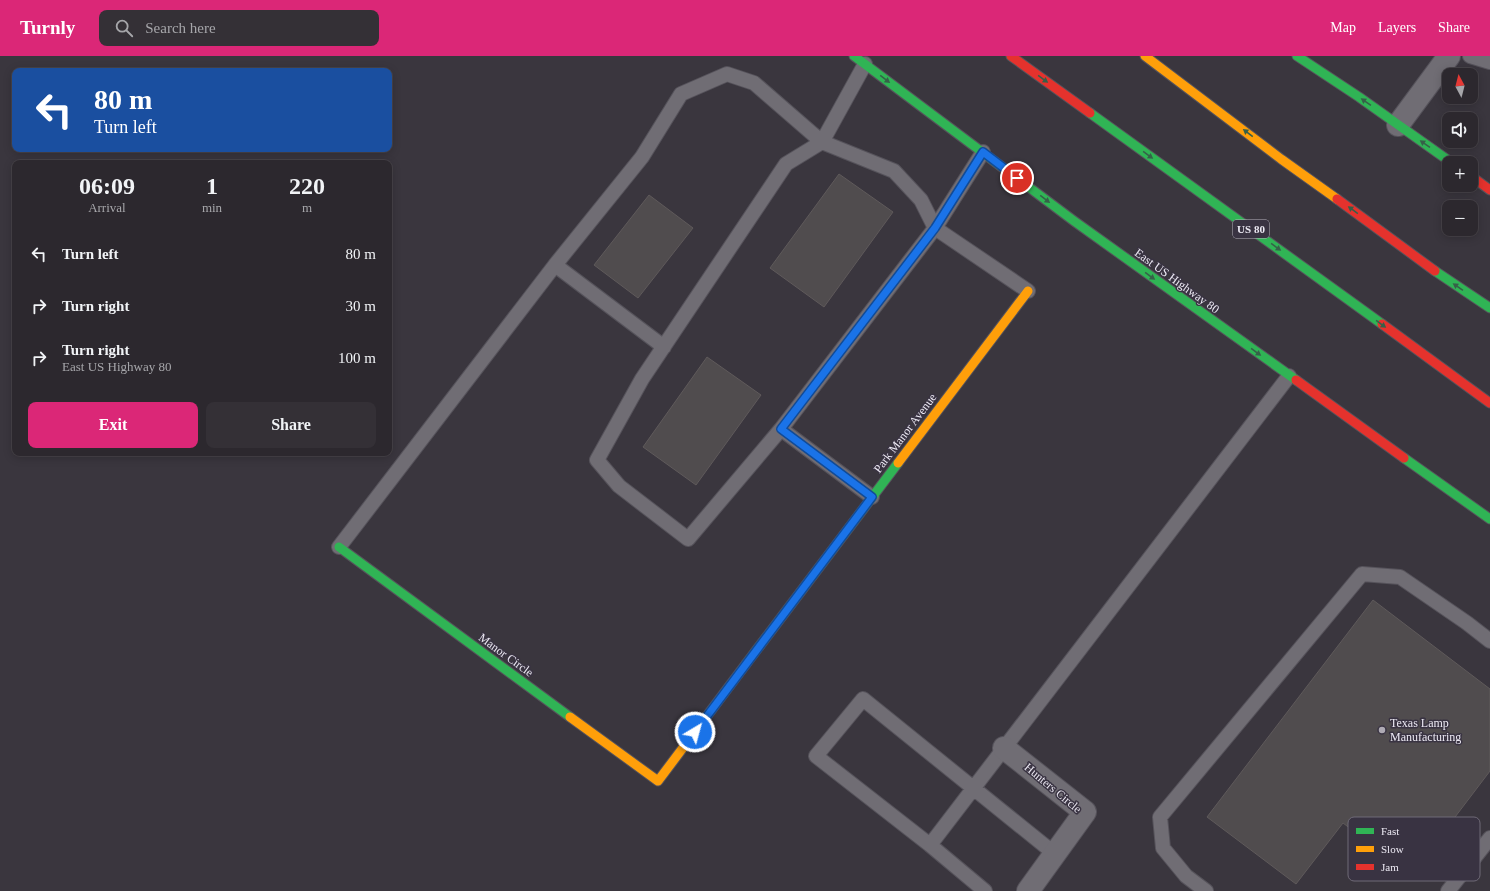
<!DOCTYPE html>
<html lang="en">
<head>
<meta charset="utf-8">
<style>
  :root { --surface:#2c282e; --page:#343036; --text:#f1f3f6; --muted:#a6a6aa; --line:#48444a; --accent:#db2777 }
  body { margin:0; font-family:Georgia,serif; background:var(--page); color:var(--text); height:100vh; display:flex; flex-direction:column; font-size:15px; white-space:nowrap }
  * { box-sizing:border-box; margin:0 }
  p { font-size:13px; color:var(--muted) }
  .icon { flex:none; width:22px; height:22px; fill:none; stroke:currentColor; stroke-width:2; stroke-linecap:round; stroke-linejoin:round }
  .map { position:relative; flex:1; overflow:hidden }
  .details { position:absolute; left:12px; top:104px; width:380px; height:296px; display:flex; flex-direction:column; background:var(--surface); border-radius:8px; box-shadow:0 2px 10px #0003,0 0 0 1px var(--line) }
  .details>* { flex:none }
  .guide { position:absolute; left:12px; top:12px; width:380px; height:84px; border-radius:8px; box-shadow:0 2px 10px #0003,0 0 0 1px var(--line); background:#1a4fa0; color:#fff; overflow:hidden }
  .needle { width:26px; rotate:353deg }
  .buttons { position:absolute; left:1442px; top:12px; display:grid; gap:8px }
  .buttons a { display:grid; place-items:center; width:36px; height:36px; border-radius:8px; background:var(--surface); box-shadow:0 2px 10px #0003,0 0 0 1px var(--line); font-size:20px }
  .pin { position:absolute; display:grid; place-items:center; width:34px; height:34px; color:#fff; margin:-17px; border:2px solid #fff; border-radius:50%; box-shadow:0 1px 4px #0007 }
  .me { position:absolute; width:44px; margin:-22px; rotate:37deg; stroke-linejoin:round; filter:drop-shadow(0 0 3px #0008) }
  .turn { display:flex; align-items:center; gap:14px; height:84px; padding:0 16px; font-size:18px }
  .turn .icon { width:52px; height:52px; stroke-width:2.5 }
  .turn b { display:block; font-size:28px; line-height:34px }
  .eta { display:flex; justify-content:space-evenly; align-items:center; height:68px; text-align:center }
  .eta b { font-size:24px; font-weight:600; line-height:28px }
  .primary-button { display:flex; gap:8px; margin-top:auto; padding:8px 16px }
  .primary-button a { flex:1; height:46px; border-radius:8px; background:var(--accent); color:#fff; font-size:16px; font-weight:600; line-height:46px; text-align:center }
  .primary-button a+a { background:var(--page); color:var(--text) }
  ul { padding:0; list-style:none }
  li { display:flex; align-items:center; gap:12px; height:52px; padding:0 16px }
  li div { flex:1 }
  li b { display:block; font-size:15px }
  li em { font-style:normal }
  header { display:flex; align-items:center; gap:24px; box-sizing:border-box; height:56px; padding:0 20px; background:var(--accent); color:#fff }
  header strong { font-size:19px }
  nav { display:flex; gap:22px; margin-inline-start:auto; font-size:14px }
  .search { width:280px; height:36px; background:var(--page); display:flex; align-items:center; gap:10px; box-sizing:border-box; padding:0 14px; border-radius:8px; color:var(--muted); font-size:15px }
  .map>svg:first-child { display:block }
  .building { fill:#504c4e; stroke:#5f5a5b }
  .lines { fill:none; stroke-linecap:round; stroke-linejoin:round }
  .lane-casing { stroke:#56535b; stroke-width:16 }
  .street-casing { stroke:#56535b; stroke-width:24 }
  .fast-casing { stroke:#56535b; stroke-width:11 }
  .slow-casing { stroke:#56535b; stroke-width:11 }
  .jam-casing { stroke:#56535b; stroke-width:11 }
  .lane { stroke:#706d74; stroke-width:14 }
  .street { stroke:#706d74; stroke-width:22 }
  .fast { stroke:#30b455; stroke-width:9 }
  .slow { stroke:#ff9f0a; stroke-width:9 }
  .jam { stroke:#e5322d; stroke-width:9 }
  .oneway { fill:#366049 }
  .route-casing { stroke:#114b97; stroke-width:10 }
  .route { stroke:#1a73e8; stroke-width:7 }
  .poi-dot { fill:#aeaab4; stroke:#393342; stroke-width:1.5 }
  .labels { text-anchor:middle; stroke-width:3; stroke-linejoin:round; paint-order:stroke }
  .shield { fill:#393342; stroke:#b6b2be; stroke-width:1 }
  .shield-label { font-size:11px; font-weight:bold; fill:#ece9f3 }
  .street-label { font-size:12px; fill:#ece9f3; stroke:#393342 }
  .poi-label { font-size:12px; fill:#ece9f3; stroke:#393342; text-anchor:start }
  .key { fill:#393342; stroke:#6f6a77; stroke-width:1 }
  .key-label { font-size:11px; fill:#ece9f3 }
</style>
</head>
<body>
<header>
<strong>Turnly</strong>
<div class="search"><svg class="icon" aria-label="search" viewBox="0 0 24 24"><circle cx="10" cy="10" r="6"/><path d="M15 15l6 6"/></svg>Search here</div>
<nav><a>Map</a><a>Layers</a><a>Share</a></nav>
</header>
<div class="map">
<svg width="1490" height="835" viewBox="0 0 1490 835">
  <rect width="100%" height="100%" fill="#3a363e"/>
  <path class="building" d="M 839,118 L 893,156 L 824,251 L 770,212 Z
    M 649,139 L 693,172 L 638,242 L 594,209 Z
    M 707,301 L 761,339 L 696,429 L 643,391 Z
    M 1373,544 L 1490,633 L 1490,715 L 1411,819 L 1343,767 L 1296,828 L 1207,761 Z"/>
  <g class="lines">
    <g class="lane-casing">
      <path id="lane" d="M 1470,0 L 1490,6
        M 822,86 L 894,115 L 921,144 L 935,172 L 781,373 L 688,483 L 619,430 L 597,404 L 642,323 L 786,108 Z
        M 983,96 L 935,172 L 1028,235
        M 555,209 L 664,291
        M 781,373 L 872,441
        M 339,491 L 555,209 L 642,101 L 681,38 L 727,18 L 754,27 L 822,86 L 865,8
        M 930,789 L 816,700 L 863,643 L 1055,798
        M 985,835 L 930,789 L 1289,320
        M 1206,835 L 1186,820 L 1163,792 L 1160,761 L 1362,518 L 1400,521 L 1467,567 L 1490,585
        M 1448,835 L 1490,782"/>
    </g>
    <g class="street-casing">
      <path id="street" d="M 1398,69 L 1449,0
        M 1004,692 L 1085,756 L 1028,835"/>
    </g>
    <g class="fast-casing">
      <path id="fast" d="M 854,0 L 1074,165 L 1296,324
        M 1297,0 L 1359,41 L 1452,107
        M 1090,57 L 1382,268
        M 1435,215 L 1490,252
        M 1404,402 L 1490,463
        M 339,491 L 570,661
        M 746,608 L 898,407"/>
    </g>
    <g class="slow-casing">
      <path id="slow" d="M 1145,0 L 1281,103 L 1337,143
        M 898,407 L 1028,235
        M 570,661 L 658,725 L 746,608"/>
    </g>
    <g class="jam-casing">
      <path id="jam" d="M 1011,0 L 1090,57
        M 1471,120 L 1490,134
        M 1337,143 L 1435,215
        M 1382,268 L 1490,347
        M 1296,324 L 1404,402"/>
    </g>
    <use href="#lane" class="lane"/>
    <use href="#street" class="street"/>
    <use href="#fast" class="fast"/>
    <use href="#slow" class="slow"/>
    <use href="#jam" class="jam"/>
  </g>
  <defs><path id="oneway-solid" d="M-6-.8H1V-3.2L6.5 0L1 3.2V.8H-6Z"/></defs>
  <g class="oneway">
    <use href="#oneway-solid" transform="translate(885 23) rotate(37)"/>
    <use href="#oneway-solid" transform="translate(1043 23) rotate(36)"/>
    <use href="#oneway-solid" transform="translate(1366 46) rotate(-145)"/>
    <use href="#oneway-solid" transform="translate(1248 77) rotate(-143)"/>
    <use href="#oneway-solid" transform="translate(1425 88) rotate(-145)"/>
    <use href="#oneway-solid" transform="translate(1148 99) rotate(36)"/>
    <use href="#oneway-solid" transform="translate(1045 143) rotate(37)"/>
    <use href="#oneway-solid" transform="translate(1353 154) rotate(-144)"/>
    <use href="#oneway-solid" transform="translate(1276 191) rotate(36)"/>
    <use href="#oneway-solid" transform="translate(1150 220) rotate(36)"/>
    <use href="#oneway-solid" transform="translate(1458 231) rotate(-146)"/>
    <use href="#oneway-solid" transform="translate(1381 268) rotate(36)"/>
    <use href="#oneway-solid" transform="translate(1256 296) rotate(36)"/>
  </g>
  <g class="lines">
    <g class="route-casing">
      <path id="route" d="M 695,676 L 872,441 L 781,373 L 935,172 L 983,96 L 1017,122"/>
    </g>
    <use href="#route" class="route"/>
  </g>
  <circle class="poi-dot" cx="1382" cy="674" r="4"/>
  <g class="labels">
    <rect class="shield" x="1233" y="164" width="36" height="18" rx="3"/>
    <g class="shield-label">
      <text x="1251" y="177">US 80</text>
    </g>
    <g class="street-label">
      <text transform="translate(1177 225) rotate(36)" y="4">East US Highway 80</text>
      <text transform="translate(905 377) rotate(-53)" y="4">Park Manor Avenue</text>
      <text transform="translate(506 599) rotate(36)" y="4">Manor Circle</text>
      <text transform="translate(1053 732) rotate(40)" y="4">Hunters Circle</text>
    </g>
    <g class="poi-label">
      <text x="1390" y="671">Texas Lamp<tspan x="1390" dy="14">Manufacturing</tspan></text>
    </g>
  </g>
  <rect x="1348" y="761" width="132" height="64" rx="6" class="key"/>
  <rect x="1356" y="772" width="18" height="6" fill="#30b455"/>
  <rect x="1356" y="790" width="18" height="6" fill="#ff9f0a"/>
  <rect x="1356" y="808" width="18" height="6" fill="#e5322d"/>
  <g class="key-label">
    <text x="1381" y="779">Fast</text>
    <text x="1381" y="797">Slow</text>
    <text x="1381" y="815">Jam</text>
  </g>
</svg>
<div class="buttons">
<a><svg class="needle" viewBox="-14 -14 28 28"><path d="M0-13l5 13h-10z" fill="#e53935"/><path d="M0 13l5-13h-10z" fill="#a6a6aa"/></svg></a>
<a><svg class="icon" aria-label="sound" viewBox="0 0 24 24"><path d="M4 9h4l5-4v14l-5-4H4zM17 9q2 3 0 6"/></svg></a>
<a>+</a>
<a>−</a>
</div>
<div class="pin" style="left:1017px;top:122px;background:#d93025"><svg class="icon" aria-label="arrive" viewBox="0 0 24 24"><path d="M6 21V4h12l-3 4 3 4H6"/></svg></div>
<svg class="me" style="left:695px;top:676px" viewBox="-20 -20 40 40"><circle r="17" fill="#1a73e8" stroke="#fff" stroke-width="3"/><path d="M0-11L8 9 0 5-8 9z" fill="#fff"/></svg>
<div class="guide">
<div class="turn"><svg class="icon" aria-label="left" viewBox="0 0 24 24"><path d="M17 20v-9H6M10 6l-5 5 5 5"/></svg><div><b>80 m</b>Turn left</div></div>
</div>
<section class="details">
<div class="eta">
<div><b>06:09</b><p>Arrival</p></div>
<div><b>1</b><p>min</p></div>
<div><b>220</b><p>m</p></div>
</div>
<ul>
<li><svg class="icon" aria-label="left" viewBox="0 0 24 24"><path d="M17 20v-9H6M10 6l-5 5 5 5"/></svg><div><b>Turn left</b></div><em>80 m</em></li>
<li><svg class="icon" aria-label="right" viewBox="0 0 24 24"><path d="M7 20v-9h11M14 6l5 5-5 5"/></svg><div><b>Turn right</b></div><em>30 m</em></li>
<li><svg class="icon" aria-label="right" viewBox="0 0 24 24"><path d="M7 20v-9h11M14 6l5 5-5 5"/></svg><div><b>Turn right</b><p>East US Highway 80</p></div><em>100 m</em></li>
</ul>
<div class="primary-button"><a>Exit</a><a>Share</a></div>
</section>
</div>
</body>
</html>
